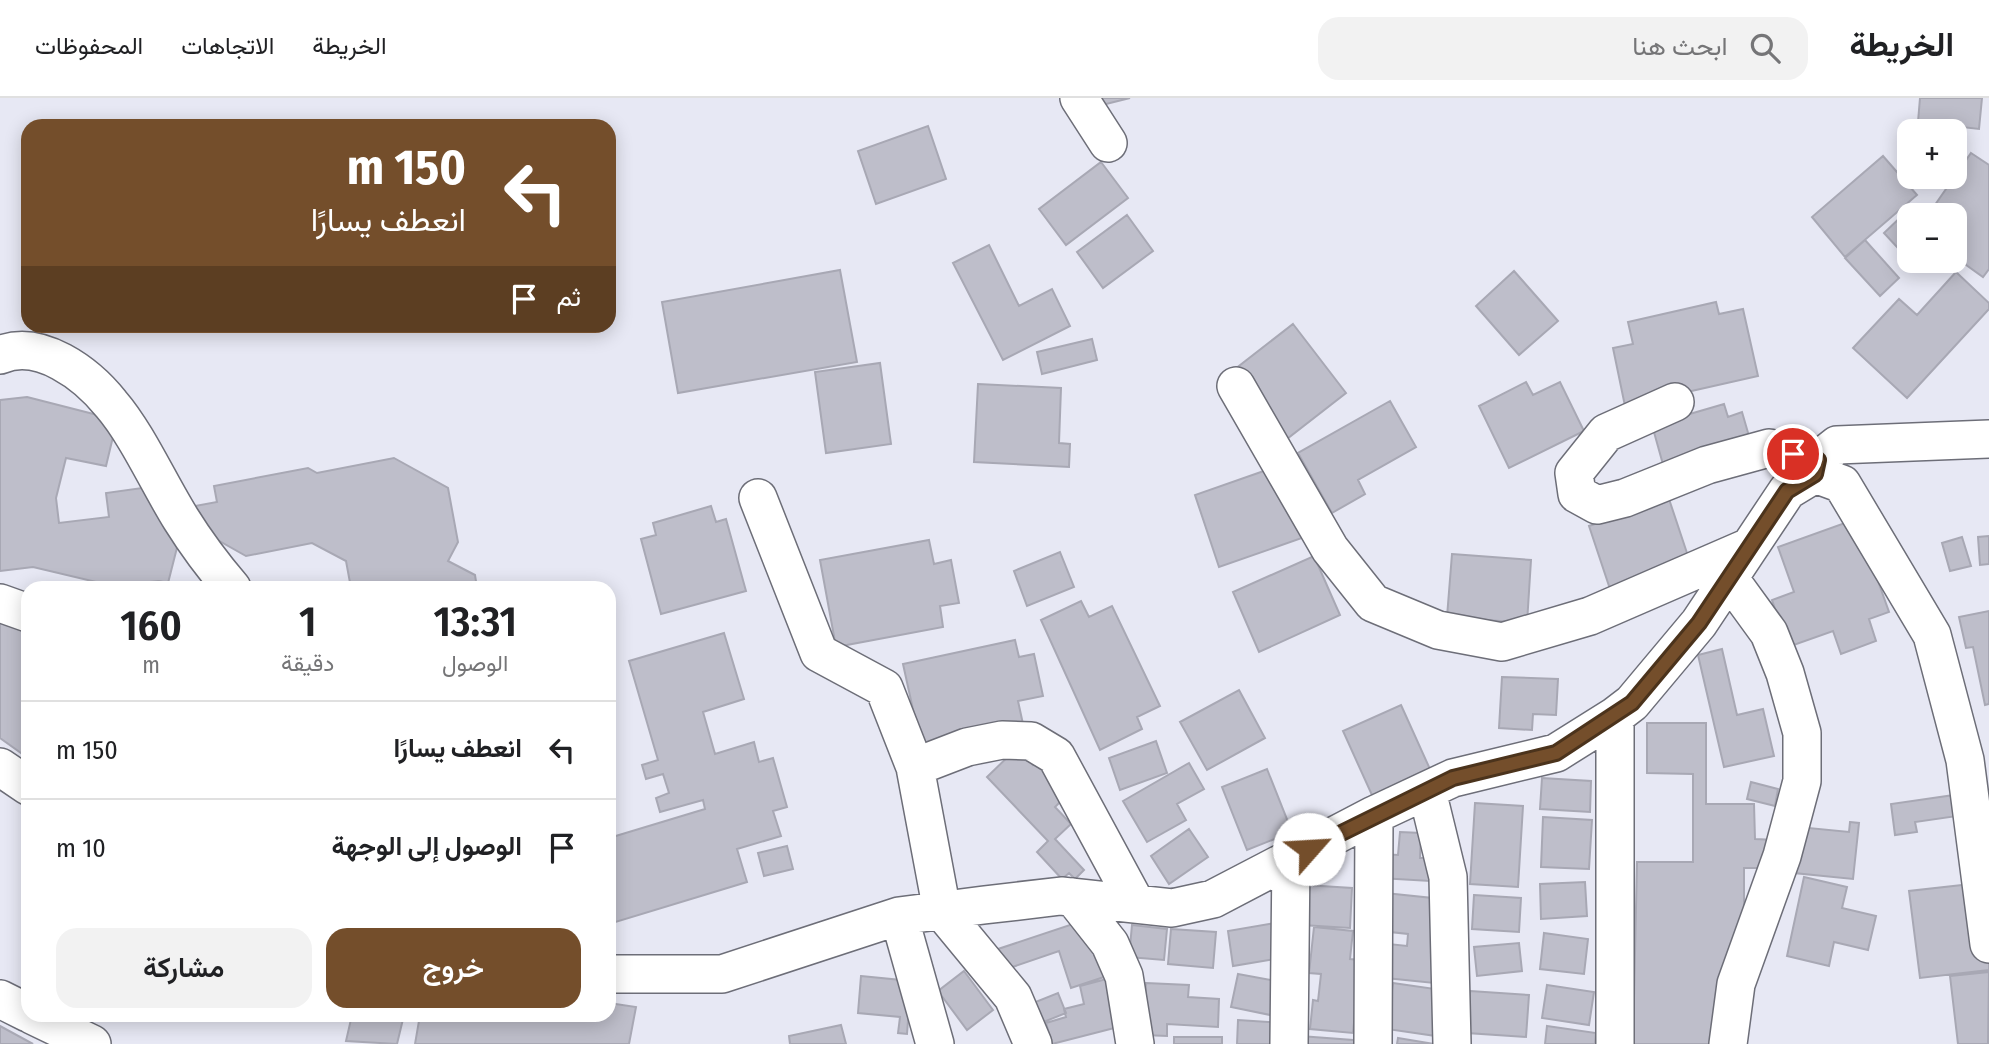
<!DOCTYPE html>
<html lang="ar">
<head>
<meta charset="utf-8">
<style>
  :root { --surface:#fff; --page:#f2f2f2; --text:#202124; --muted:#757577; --line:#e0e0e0; --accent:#744e2b }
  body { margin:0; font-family:"Fira Sans Condensed",Vazirmatn,sans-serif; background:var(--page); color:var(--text); direction:rtl; height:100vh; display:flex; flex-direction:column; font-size:26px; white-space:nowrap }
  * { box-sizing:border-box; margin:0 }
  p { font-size:23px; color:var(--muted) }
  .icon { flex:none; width:38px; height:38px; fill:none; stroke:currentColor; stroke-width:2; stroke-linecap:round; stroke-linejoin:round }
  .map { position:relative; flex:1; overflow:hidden; direction:ltr }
  .side { position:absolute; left:21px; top:483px; width:595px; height:441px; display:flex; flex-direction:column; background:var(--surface); border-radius:21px; box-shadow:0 4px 18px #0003; direction:rtl }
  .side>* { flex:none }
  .top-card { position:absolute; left:21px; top:21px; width:595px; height:214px; border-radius:21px; box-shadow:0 4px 18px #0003; direction:rtl; background:#744e2b; color:#fff; overflow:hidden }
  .tools { position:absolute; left:1897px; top:21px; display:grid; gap:14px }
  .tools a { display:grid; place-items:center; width:70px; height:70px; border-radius:14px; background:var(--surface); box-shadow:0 4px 18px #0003; font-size:35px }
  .pin { position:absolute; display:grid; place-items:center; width:60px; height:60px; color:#fff; margin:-30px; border:4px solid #fff; border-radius:50%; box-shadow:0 2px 7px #0007 }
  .me { position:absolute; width:77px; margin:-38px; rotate:64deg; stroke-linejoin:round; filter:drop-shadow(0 0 5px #0008) }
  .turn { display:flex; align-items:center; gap:24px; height:147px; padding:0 35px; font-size:32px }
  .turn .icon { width:91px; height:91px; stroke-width:2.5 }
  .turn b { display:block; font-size:49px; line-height:60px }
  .then { display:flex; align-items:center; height:66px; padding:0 35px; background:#0003; gap:14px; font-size:26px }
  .eta { display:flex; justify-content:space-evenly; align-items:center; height:119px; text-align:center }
  .eta b { font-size:42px; font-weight:600; line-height:49px }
  .primary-button { display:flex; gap:14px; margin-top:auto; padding:14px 35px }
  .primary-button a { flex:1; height:80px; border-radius:21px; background:var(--accent); color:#fff; font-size:28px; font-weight:600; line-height:80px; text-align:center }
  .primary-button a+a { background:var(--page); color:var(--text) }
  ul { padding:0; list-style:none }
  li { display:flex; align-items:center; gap:21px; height:98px; padding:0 35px; border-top:2px solid var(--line) }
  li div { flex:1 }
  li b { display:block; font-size:26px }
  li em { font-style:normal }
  header { display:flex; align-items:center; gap:42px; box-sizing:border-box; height:98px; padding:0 35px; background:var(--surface); border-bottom:2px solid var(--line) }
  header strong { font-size:33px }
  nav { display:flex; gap:38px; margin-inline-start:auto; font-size:24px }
  .search { width:490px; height:63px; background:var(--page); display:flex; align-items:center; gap:18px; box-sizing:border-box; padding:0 24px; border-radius:21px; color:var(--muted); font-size:26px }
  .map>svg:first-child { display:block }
  .building { fill:#bebeca; stroke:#a8a8b4; stroke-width:2 }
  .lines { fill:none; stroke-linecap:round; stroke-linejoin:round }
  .minor-casing { stroke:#6d6e78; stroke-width:40 }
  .minor { stroke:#fff; stroke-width:37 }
  .route-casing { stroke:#4b331c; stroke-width:18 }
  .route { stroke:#744e2b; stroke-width:12 }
</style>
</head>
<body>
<header>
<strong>الخريطة</strong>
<div class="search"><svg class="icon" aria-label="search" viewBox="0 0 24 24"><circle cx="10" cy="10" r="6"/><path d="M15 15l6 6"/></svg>ابحث هنا</div>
<nav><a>الخريطة</a><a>الاتجاهات</a><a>المحفوظات</a></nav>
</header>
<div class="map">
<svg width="1989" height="946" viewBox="0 0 1989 946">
  <rect width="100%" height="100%" fill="#e7e8f4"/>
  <path class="building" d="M 1075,0 L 1130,0 L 1078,13 Z
    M 1920,0 L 1982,0 L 1979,31 L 1918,24 Z
    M 928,28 L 946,81 L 876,106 L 858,53 Z
    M 1971,55 L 1989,67 L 1989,171 L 1983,179 L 1955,159 L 1964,144 L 1955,137 L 1955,117 L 1928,117 Z
    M 1883,58 L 1917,97 L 1845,159 L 1812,119 Z
    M 1101,64 L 1128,100 L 1066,147 L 1039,111 Z
    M 1904,116 L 1909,121 L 1909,162 L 1884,135 Z
    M 1127,117 L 1153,153 L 1103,190 L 1077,154 Z
    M 1865,142 L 1899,180 L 1880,198 L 1845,160 Z
    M 989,147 L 1019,208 L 1052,191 L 1070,228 L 1003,262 L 953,165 Z
    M 840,172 L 857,264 L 678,295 L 662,204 Z
    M 1514,173 L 1558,223 L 1519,257 L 1476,208 Z
    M 1956,174 L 1989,205 L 1989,211 L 1907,300 L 1853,250 L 1899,201 L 1917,217 Z
    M 1716,204 L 1719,216 L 1743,211 L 1758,278 L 1625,308 L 1613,250 L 1633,246 L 1628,224 Z
    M 1293,226 L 1346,295 L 1283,344 L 1230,275 Z
    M 1092,241 L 1097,262 L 1042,276 L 1037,254 Z
    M 880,265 L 891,346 L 826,355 L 815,274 Z
    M 1526,284 L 1533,297 L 1560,284 L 1584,333 L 1509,370 L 1479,308 Z
    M 978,286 L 1061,290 L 1059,345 L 1070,346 L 1069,369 L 974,364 Z
    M 27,299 L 117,322 L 106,368 L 66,360 L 56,400 L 59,425 L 109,419 L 106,395 L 149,389 L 181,434 L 168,485 L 159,483 L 113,488 L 33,469 L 0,473 L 0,302 Z
    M 1390,303 L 1416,349 L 1358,382 L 1365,396 L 1332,415 L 1298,355 Z
    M 1724,306 L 1728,319 L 1742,314 L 1751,345 L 1664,370 L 1652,327 Z
    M 394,360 L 448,390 L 458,444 L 448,463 L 475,477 L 477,490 L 351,490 L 346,463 L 312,445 L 246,458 L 200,432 L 195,408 L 217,404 L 214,388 L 308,370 L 317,375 Z
    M 1278,368 L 1302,440 L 1219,469 L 1195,397 Z
    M 1669,401 L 1692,470 L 1612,497 L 1589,428 Z
    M 711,408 L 716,424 L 726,421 L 746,493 L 661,516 L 641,441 L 656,437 L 653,425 Z
    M 1856,421 L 1889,514 L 1869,521 L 1876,543 L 1841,556 L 1833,533 L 1788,549 L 1772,502 L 1794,494 L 1778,449 Z
    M 1989,438 L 1989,466 L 1980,467 L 1978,439 Z
    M 1962,439 L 1971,468 L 1950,473 L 1942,445 Z
    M 929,442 L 934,466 L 951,462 L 959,505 L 940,508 L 943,529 L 836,549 L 820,462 Z
    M 1060,454 L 1074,489 L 1027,508 L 1014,473 Z
    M 1452,456 L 1531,462 L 1527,525 L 1447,519 Z
    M 1314,458 L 1340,517 L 1259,554 L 1233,494 Z
    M 0,499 L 28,508 L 28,660 L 0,640 Z
    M 1081,503 L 1089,519 L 1112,508 L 1160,608 L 1137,619 L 1142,631 L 1100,652 L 1041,522 Z
    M 1989,513 L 1989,606 L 1985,607 L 1973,549 L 1966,550 L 1959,519 Z
    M 724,535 L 744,601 L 703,614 L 715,656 L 754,644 L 759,664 L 773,660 L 787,709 L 773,713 L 781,738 L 737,751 L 747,784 L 609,826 L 609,740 L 705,711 L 703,702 L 660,714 L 656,700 L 669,695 L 663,676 L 646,681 L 642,667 L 658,662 L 629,563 Z
    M 1015,542 L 1019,559 L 1034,556 L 1043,598 L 1018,603 L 1023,626 L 921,648 L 903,566 Z
    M 1722,551 L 1737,617 L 1763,611 L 1774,658 L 1724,669 L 1698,557 Z
    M 1502,579 L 1558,581 L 1556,617 L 1533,616 L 1532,632 L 1499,630 Z
    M 1239,592 L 1265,640 L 1207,672 L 1180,624 Z
    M 1401,607 L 1434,680 L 1376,706 L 1343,633 Z
    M 1647,625 L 1706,625 L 1706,706 L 1754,706 L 1755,741 L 1776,742 L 1776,770 L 1744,770 L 1744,913 L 1720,946 L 1633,946 L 1637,764 L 1693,764 L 1693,676 L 1647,675 Z
    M 1156,643 L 1167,675 L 1120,692 L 1109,660 Z
    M 1017,650 L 1033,667 L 1043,657 L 1074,690 L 1055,709 L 1071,726 L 1055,741 L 1084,772 L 1075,781 L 1069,775 L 1062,781 L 1037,754 L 1048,743 L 987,679 Z
    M 1189,665 L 1204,691 L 1177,706 L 1186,722 L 1147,744 L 1123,703 Z
    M 1267,671 L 1292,734 L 1247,752 L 1222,689 Z
    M 1542,680 L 1591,683 L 1590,714 L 1540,711 Z
    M 1751,684 L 1778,691 L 1775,708 L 1747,701 Z
    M 1968,695 L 1971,716 L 1915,724 L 1917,734 L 1895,737 L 1891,706 Z
    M 1475,705 L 1523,708 L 1518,789 L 1470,786 Z
    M 1543,719 L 1592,722 L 1589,771 L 1541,769 Z
    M 1850,724 L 1859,725 L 1853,781 L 1794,775 L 1799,729 L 1849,734 Z
    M 1189,731 L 1208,759 L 1169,786 L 1151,758 Z
    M 1400,734 L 1421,735 L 1420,760 L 1431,760 L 1430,783 L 1380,780 L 1382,756 L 1398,757 Z
    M 787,748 L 793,771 L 764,778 L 758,755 Z
    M 1804,779 L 1847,789 L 1842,810 L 1876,818 L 1868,852 L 1834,844 L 1829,868 L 1787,858 Z
    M 1585,784 L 1587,818 L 1541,821 L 1540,786 Z
    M 1989,784 L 1989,872 L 1920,880 L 1909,793 Z
    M 1305,787 L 1352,790 L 1350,830 L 1302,827 Z
    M 1385,795 L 1442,801 L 1434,885 L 1386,880 L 1389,846 L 1407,848 L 1408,836 L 1381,833 Z
    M 1474,797 L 1521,800 L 1519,834 L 1472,831 Z
    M 1094,819 L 1113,876 L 1071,890 L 1059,853 L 995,875 L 989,854 Z
    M 1275,825 L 1281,860 L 1233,868 L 1228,833 Z
    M 1132,827 L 1167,831 L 1164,862 L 1129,859 Z
    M 1314,829 L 1353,833 L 1350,861 L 1360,862 L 1353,935 L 1310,931 L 1313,902 L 1318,903 L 1321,876 L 1309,875 Z
    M 1171,831 L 1216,834 L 1213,870 L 1168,866 Z
    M 1544,835 L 1588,841 L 1584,876 L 1540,871 Z
    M 1519,845 L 1522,873 L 1477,878 L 1474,849 Z
    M 964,873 L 993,912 L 967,932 L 938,893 Z
    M 1989,874 L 1988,946 L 1958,946 L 1950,878 Z
    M 1238,876 L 1282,884 L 1275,918 L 1231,909 Z
    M 861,878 L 911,883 L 907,936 L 898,935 L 900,919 L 858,915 Z
    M 1114,879 L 1126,927 L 1052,946 L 1046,925 L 1066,919 L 1064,911 L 1084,906 L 1080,888 Z
    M 1146,885 L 1189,887 L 1188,899 L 1219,901 L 1218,929 L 1167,926 L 1167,938 L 1143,937 Z
    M 1393,885 L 1442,892 L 1436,938 L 1387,931 Z
    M 1547,887 L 1594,894 L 1589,927 L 1542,920 Z
    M 1470,893 L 1529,897 L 1526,939 L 1467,935 Z
    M 1058,895 L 1066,915 L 1036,927 L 1028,907 Z
    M 609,905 L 636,909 L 629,946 L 415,946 L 420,917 L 609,917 Z
    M 352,917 L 404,917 L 397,946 L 346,943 Z
    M 1238,922 L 1285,925 L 1283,946 L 1237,946 Z
    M 841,927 L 846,946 L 790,946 L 789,938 Z
    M 0,928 L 33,946 L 0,946 Z
    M 1547,928 L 1596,935 L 1595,946 L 1545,946 Z
    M 1300,938 L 1366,943 L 1366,946 L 1299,946 Z
    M 1174,939 L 1222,939 L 1222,946 L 1174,946 Z
    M 1398,940 L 1434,946 L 1397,946 Z"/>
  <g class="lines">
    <g class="minor-casing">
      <path id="minor" d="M 1079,0 L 1108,45
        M 0,257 C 40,240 87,276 111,306 C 137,336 159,386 181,421 C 196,445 213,468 232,490
        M 1236,288 L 1330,451 L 1373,505 L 1438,532 L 1502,544 L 1590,518 L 1749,449
        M 1675,304 L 1606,335 L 1574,375 L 1577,396 L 1597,407 L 1625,400 L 1707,367 L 1769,350 L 1818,362
        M 1815,376 L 1818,362 L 1837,347 L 1989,341
        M 758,400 L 819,555 L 884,590 L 915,669 L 942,813 L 1013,899 L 1033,946
        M 0,505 L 28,515
        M 1615,618 L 1615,946
        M 0,669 L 28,688
        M 915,669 L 967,649 L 1002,642 L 1031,643 L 1056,658 L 1135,804
        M 1427,693 L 1448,779 L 1452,946
        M 1073,799 L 1110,846 L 1124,878 L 1135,946
        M 899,818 L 935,946
        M 609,876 L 722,876 L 899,818 L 984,807 L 1061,798 L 1172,810 L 1213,801 L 1374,717 L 1453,680 L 1556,655 L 1615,618 L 1632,605 L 1699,525 L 1787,393 L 1815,376 L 1842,386 L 1932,537 L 1965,662 L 1989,846
        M 0,901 L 28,915
        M 32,917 L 92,946
        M 1289,946 L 1291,759
        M 1373,946 L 1374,717
        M 1728,946 L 1736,886 L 1782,758 L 1802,683 L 1802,635 L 1785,575 L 1769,535 L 1729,480"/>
    </g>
    <use href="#minor" class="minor"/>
  </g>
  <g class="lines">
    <g class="route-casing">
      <path id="route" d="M 1309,751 L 1453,680 L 1556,655 L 1632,605 L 1699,525 L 1787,393 L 1815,376 L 1818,362 L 1793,356"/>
    </g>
    <use href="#route" class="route"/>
  </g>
</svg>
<div class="tools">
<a>+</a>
<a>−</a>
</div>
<div class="pin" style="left:1793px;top:356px;background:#d93025"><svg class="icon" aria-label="arrive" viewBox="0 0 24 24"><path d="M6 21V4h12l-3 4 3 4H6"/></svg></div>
<svg class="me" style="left:1309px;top:751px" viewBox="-20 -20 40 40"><circle r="19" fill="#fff"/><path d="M0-13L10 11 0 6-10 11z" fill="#744e2b"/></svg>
<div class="top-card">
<div class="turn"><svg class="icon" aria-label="left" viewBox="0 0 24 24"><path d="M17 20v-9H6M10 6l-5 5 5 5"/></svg><div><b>150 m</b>انعطف يسارًا</div></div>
<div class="then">ثم<svg class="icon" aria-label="arrive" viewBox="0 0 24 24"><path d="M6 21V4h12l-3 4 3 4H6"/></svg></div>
</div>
<section class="side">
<div class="eta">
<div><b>13:31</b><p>الوصول</p></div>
<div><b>1</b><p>دقيقة</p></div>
<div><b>160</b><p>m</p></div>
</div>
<ul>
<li><svg class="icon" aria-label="left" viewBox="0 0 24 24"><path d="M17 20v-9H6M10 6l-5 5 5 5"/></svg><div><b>انعطف يسارًا</b></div><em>150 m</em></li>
<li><svg class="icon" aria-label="arrive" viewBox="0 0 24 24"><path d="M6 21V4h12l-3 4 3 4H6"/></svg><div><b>الوصول إلى الوجهة</b></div><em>10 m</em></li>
</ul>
<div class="primary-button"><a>خروج</a><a>مشاركة</a></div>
</section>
</div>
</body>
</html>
